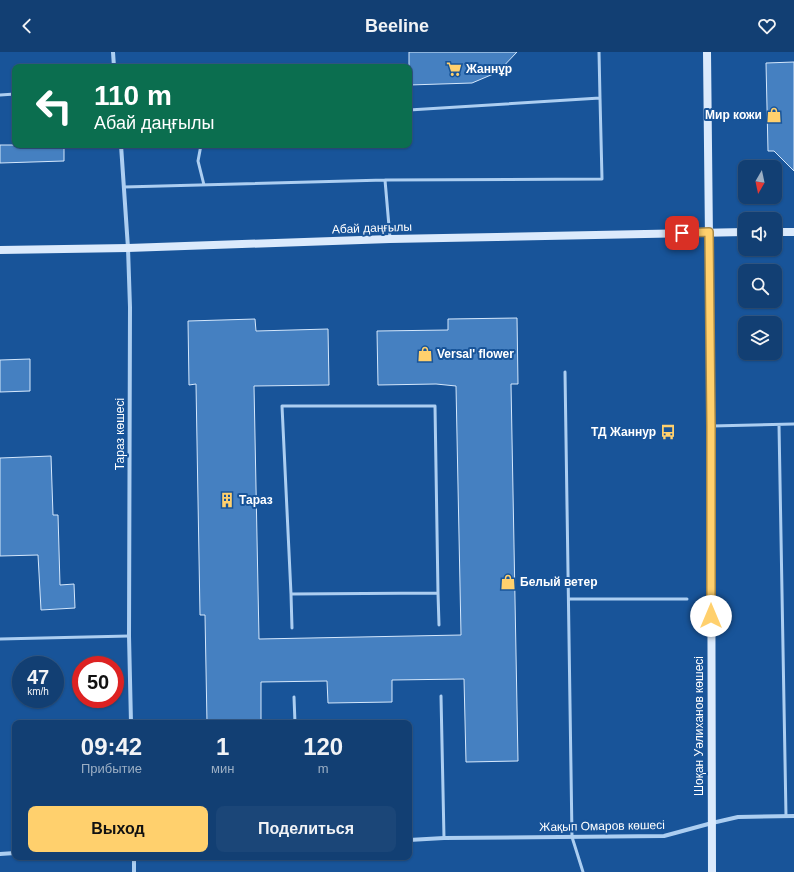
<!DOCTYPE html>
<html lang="ru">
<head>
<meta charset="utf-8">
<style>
  :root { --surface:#123f73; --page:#1b4678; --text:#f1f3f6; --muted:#9cafc4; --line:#315885; --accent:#ffd06d }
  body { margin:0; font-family:Helvetica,sans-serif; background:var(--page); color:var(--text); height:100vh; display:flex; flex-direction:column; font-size:15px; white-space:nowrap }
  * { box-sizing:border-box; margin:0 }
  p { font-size:13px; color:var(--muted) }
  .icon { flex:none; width:22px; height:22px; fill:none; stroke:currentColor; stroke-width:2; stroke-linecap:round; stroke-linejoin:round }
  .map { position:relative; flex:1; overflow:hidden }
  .sheet { position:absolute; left:12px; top:668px; width:400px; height:140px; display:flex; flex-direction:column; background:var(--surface); border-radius:8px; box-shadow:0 1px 3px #0004,0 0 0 1px var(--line) }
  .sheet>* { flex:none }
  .guide { position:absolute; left:12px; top:12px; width:400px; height:84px; border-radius:8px; box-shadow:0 1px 3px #0004,0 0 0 1px var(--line); background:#0b6e4f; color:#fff; overflow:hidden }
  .needle { width:26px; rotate:189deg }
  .fabs { position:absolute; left:738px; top:108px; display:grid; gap:8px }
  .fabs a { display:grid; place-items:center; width:44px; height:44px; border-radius:8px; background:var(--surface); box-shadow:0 1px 3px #0004,0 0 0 1px var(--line); font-size:20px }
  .speed { position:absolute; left:12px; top:604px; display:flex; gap:8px; font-size:20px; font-weight:700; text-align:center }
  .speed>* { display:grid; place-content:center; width:52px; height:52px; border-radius:50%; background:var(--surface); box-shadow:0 1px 3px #0004,0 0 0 1px var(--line); line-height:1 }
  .speed small { font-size:10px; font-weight:400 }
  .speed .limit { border:6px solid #d22; background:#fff; color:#111 }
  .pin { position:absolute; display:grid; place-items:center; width:34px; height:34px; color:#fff; margin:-17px; border-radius:8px; box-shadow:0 2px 6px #0006 }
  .me { position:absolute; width:44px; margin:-22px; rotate:0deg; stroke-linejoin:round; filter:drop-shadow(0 0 3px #0008) }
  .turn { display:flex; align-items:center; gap:14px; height:84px; padding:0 16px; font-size:18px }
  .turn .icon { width:52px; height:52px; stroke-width:2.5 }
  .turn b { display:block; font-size:28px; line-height:34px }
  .eta { display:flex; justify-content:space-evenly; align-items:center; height:68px; text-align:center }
  .eta b { font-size:24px; font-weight:700; line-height:28px }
  .action { display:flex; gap:8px; margin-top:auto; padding:8px 16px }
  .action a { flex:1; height:46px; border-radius:8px; background:var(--accent); color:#111; font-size:16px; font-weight:700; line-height:46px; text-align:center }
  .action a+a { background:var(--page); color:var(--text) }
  header { display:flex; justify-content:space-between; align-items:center; height:52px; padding:0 16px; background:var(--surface); font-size:18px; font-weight:700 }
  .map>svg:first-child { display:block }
  .building { fill:#4580c1; stroke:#d4e7fc }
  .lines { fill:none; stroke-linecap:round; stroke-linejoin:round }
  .lane { stroke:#accef1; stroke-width:3 }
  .street { stroke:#accef1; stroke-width:4 }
  .secondary { stroke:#dbeafc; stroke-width:8 }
  .route-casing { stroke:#a68747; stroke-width:10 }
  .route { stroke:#ffd06d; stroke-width:7 }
  .labels { text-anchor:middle; stroke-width:4; stroke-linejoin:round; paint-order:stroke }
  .poi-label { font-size:12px; font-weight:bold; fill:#fff; stroke:#185499; text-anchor:start }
  .street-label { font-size:12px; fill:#fff; stroke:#185499 }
</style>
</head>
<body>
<header><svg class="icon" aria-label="back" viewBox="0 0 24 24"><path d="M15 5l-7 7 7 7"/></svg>Beeline<svg class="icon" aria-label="heart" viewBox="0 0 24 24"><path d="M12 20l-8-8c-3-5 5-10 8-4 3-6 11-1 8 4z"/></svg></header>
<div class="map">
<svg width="794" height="820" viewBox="0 0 794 820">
  <rect width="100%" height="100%" fill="#185499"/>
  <path class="building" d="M 409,0 L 517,0 L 498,20 L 472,31 L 409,33 Z
    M 794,10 L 794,119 L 774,99 L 768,99 L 766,11 Z
    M 0,93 L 64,93 L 64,109 L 0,111 Z
    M 517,266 L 518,332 L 511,332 L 518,709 L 466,710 L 464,627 L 392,628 L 392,650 L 328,651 L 327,629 L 261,630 L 261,671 L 207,671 L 205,563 L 200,563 L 196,332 L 189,333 L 188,269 L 255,267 L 256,279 L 328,277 L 329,333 L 254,334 L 259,587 L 461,583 L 456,334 L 436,332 L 378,333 L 377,279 L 448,278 L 448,267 Z
    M 30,307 L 30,339 L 0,340 L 0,308 Z
    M 51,404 L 53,463 L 58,463 L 60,533 L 74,532 L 75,556 L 41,558 L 38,503 L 0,504 L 0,406 Z"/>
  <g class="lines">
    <path class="lane" d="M 0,43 L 15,42
      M 409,58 L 600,46
      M 201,93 L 198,109 L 204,133
      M 385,128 L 390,186
      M 124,135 L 385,128 L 602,127 L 600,46 L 599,0
      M 565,320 L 572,785 L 583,820
      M 779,373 L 786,764
      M 712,374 L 794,372
      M 291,542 L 282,354 L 435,354 L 438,541
      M 569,547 L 687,547
      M 292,576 L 291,542 L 438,541 L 439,573
      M 0,587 L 129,584
      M 441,644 L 444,786
      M 294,645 L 295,671"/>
    <path class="street" d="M 113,0 L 114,15
      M 121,93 L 128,196 L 130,255 L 129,584 L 131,671
      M 409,788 L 444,786 L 664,784 L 712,771 L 738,765 L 794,764
      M 0,802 L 15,801
      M 134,805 L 134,820"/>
    <path class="secondary" d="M 707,0 L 711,374 L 712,820
      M 775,180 L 794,180
      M 0,198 L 128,196 L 390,187 L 745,180"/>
  </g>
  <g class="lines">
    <g class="route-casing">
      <path id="route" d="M 682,181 L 709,180 L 711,374 L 711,564"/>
    </g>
    <use href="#route" class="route"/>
  </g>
  <defs>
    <g id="supermarket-bare" transform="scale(1.2)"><path d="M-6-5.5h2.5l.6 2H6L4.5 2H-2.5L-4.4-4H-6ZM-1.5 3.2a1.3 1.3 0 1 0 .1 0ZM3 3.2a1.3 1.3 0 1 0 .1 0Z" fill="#ffd06d" stroke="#185499" stroke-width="2.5" paint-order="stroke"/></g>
    <g id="shop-bare" transform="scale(1.2)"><path d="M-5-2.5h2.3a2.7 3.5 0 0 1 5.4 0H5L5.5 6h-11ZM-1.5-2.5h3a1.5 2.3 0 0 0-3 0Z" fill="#ffd06d" stroke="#185499" stroke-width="2.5" paint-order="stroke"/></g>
    <g id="bus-bare" transform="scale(1.2)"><path d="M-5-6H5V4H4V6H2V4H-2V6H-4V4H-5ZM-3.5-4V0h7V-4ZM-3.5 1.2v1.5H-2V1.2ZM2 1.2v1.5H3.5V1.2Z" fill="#ffd06d" stroke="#185499" stroke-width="2.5" paint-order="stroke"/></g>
    <g id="building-bare" transform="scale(1.2)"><path d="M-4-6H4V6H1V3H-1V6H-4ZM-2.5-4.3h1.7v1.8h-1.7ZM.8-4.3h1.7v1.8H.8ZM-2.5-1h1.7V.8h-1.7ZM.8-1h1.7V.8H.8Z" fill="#ffd06d" stroke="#185499" stroke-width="2.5" paint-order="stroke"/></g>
  </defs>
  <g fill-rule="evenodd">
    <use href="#supermarket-bare" x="454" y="17"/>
    <use href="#shop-bare" x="774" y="63"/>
    <use href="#shop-bare" x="425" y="302"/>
    <use href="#bus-bare" x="668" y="380"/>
    <use href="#building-bare" x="227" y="448"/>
    <use href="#shop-bare" x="508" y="530"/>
  </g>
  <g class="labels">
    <g class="poi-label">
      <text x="466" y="21">Жаннұр</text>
      <text x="762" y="67" text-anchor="end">Мир кожи</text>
      <text x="437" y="306">Versal' flower</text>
      <text x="656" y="384" text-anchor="end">ТД Жаннур</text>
      <text x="239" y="452">Тараз</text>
      <text x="520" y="534">Белый ветер</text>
    </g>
    <g class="street-label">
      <text transform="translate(372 176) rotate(-2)" y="4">Абай даңғылы</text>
      <text transform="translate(120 382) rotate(-90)" y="4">Тараз көшесі</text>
      <text transform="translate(699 674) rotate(-90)" y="4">Шоқан Уәлиханов көшесі</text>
      <text transform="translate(602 774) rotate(-1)" y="4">Жақып Омаров көшесі</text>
    </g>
  </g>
</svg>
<div class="fabs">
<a><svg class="needle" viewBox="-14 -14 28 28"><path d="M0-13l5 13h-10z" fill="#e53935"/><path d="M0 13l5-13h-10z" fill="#9cafc4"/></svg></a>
<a><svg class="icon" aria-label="sound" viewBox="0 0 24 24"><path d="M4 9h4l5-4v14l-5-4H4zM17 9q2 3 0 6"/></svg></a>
<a><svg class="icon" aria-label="search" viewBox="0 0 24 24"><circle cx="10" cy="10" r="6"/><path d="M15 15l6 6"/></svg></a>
<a><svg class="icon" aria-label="layers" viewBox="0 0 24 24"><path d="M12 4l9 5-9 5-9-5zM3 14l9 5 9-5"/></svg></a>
</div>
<div class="speed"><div>47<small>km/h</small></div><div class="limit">50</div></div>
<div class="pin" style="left:682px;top:181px;background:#d93025"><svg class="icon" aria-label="arrive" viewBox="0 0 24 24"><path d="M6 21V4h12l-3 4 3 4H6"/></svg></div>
<svg class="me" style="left:711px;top:564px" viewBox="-20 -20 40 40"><circle r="19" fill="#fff"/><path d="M0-13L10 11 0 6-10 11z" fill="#ffd06d"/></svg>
<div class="guide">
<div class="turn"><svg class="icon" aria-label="left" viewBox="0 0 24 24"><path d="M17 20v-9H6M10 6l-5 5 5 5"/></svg><div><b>110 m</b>Абай даңғылы</div></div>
</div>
<section class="sheet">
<div class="eta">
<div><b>09:42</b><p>Прибытие</p></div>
<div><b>1</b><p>мин</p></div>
<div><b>120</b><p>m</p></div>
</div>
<div class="action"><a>Выход</a><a>Поделиться</a></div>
</section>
</div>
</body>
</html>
